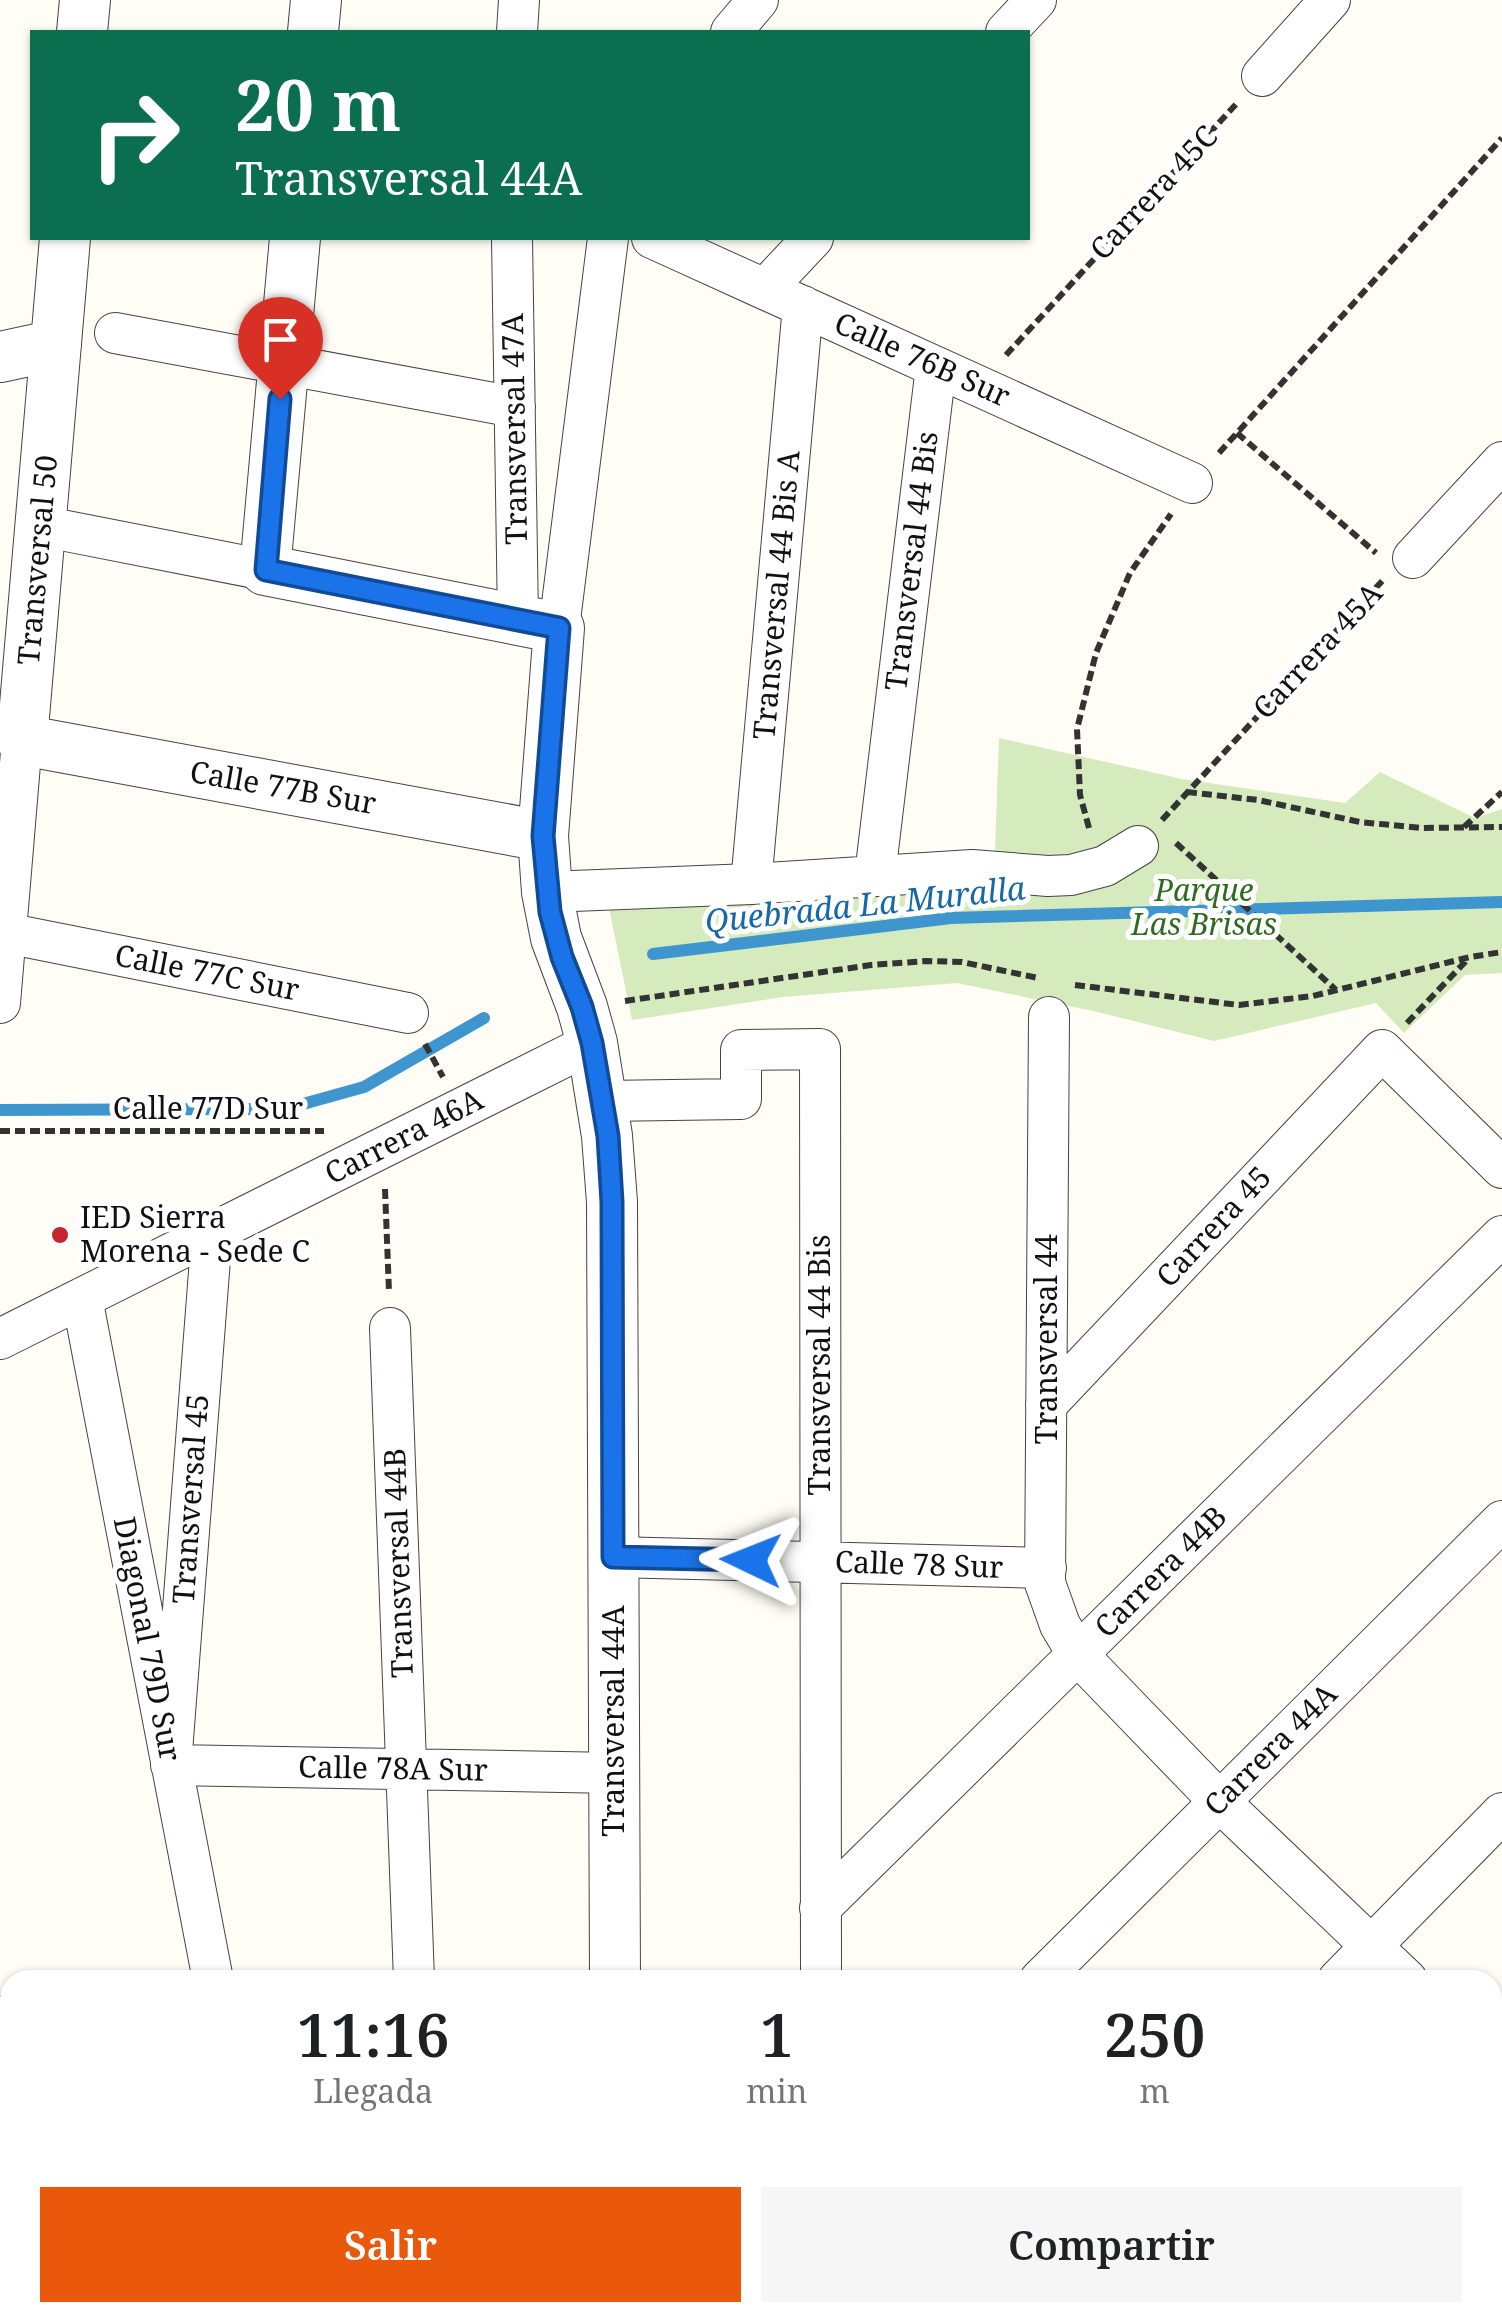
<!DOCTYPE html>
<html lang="es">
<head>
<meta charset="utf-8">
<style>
  :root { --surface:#fff; --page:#f6f6f6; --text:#202124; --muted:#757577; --accent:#ea580c }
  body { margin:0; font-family:"Noto Serif",serif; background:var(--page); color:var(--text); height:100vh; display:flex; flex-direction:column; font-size:38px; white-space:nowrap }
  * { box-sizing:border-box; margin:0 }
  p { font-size:32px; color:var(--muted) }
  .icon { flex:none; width:55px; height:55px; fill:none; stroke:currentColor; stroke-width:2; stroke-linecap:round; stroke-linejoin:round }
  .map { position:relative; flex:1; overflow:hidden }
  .details { position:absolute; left:0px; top:1970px; width:1502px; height:352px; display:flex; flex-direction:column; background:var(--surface); border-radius:30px 30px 0 0; box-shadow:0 2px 8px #0004 }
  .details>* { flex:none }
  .hud { position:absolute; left:30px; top:30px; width:1000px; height:210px; border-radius:0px; box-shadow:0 2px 8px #0004; background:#0b6e4f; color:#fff; overflow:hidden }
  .pin { position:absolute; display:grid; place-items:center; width:85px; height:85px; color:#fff; margin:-102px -42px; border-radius:50% 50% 50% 0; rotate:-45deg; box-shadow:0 0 10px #0007 }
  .pin .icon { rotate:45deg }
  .me { position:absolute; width:110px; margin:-55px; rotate:272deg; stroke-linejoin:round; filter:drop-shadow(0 0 8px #0008) }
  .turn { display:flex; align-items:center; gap:35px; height:210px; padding:0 40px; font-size:45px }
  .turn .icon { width:130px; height:130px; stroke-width:2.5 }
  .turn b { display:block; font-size:70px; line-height:85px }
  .eta { display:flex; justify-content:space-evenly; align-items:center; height:170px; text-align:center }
  .eta b { font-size:60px; font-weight:600; line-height:70px }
  .action { display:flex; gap:20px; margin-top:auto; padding:20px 40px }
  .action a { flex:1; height:115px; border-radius:0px; background:var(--accent); color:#fff; font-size:40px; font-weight:600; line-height:115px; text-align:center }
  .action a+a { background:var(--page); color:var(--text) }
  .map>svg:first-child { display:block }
  .green { fill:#d5ebbd }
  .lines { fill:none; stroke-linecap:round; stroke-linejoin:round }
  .stream { stroke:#3f96cf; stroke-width:12 }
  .minor-casing { stroke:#444; stroke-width:42 }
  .tertiary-casing { stroke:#444; stroke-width:52 }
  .path { stroke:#333; stroke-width:6; stroke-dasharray:10 5; stroke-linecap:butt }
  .minor { stroke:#fff; stroke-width:40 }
  .tertiary { stroke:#fff; stroke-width:50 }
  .route-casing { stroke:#114b97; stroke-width:25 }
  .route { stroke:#1a73e8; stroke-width:18 }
  .poi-dot { fill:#c4262e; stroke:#fff; stroke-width:4 }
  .labels { text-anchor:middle; stroke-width:10; stroke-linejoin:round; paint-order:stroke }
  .street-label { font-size:30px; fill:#111; stroke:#fff }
  .park-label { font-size:30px; font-style:italic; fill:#2f6b1f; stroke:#fff }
  .poi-label { font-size:30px; fill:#111; stroke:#fff; text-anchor:start }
  .water-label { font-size:32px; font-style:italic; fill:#1768a6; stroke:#fff }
</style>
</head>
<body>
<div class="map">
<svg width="1502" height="2322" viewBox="0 0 1502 2322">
  <rect width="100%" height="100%" fill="#fffdf5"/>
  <path class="green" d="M 999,738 L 1182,779 L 1345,803 L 1380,772 L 1475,818 L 1502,809 L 1502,973 L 1465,975 L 1404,1033 L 1376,1003 L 1214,1041 L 1098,1012 L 957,983 L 783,997 L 632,1020 L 609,908 L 994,880 Z"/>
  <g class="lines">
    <path class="stream" d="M 653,954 L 951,918 L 1502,902
      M 0,1110 L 285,1109 L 364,1087 L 484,1018"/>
    <g class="minor-casing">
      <path id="minor" d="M 517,32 L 519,0
        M 731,32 L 758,0
        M 1006,32 L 1036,0
        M 1262,76 L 1330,0
        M 512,238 L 518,620
        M 652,238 L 1192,483
        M 765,289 L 813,238
        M 115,333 L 515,407
        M 41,526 L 265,570
        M 1413,558 L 1502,462
        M 559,628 L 608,238
        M 875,875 L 936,367
        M 751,884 L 803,306
        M 547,892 L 751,884 L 972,870 L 1048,876 L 1071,875 L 1105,866 L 1138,846
        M 6,933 L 408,1013
        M 0,1003 L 22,740
        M 1049,1017 L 1045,1583 L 1060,1625 L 1078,1655 L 1220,1802 L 1407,1980
        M 603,1101 L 741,1099 L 741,1050 L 820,1049 L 821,1980
        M 212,1233 L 171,1765 L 615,1773
        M 82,1298 L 213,1980
        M 390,1328 L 414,1980
        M 0,1339 L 592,1043
        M 1046,1405 L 1382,1050 L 1502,1168
        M 613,1557 L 1046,1568
        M 820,1908 L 1502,1236
        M 1040,1980 L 1502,1521
        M 1338,1980 L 1502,1813
        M 0,2016 L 10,2070
        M 1492,2061 L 1502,2070
        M 1492,2127 L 1502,2117
        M 0,2197 L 10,2187
        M 241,2312 L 249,2322
        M 426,2312 L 426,2322
        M 820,2322 L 820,2312
        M 1003,2322 L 1012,2312
        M 1297,2322 L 1307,2312"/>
    </g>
    <g class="tertiary-casing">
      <path id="tertiary" d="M 82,32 L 85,0
        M 313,32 L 316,0
        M 65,238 L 22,740 L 543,836
        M 295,238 L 265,570 L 559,628 L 543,836 L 547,892 L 556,938 L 582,1007 L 592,1043 L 607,1136 L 612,1202 L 615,1980
        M 0,357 L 56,345
        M 616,2312 L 616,2322"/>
    </g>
    <path class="path" d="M 1006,355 L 1238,102
      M 1237,433 L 1376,553
      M 1219,453 L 1502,138
      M 1187,792 L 1258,800 L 1360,822 L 1421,828 L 1502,827
      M 1162,820 L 1384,579
      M 1464,827 L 1502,792
      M 1089,828 L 1080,795 L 1077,729 L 1096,653 L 1130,573 L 1171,514
      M 1176,843 L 1336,990
      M 1075,985 L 1239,1005 L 1313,996 L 1470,957 L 1502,952
      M 625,1001 L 871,965 L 927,961 L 962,962 L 1038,978
      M 1407,1023 L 1467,960
      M 425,1044 L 443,1077
      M 0,1131 L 324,1131
      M 385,1189 L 389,1292"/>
    <use href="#minor" class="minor"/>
    <use href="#tertiary" class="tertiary"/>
  </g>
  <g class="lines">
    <g class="route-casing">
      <path id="route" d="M 280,399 L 266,570 L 559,628 L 543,836 L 550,912 L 562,957 L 582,1007 L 592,1043 L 608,1136 L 612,1202 L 613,1557 L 751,1560"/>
    </g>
    <use href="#route" class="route"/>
  </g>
  <circle class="poi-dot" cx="60" cy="1235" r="10"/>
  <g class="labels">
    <g class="street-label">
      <text transform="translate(1154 193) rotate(-47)" y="10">Carrera 45C</text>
      <text transform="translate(922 360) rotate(24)" y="10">Calle 76B Sur</text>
      <text transform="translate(515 429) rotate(-91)" y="10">Transversal 47A</text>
      <text transform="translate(38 560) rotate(-85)" y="10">Transversal 50</text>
      <text transform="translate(912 561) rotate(-83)" y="10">Transversal 44 Bis</text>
      <text transform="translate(777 595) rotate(-85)" y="10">Transversal 44 Bis A</text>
      <text transform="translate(1318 651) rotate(-47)" y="10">Carrera 45A</text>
      <text transform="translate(283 788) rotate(10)" y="10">Calle 77B Sur</text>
      <text transform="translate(207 973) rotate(11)" y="10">Calle 77C Sur</text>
      <text x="208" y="1119">Calle 77D Sur</text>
      <text transform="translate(404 1137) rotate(-27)" y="10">Carrera 46A</text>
      <text transform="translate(1214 1227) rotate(-47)" y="10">Carrera 45</text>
      <text transform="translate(1047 1339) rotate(-90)" y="10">Transversal 44</text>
      <text transform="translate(820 1365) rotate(-90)" y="10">Transversal 44 Bis</text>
      <text transform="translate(191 1499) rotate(-86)" y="10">Transversal 45</text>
      <text transform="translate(399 1563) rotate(-92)" y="10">Transversal 44B</text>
      <text transform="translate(919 1565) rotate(2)" y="10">Calle 78 Sur</text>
      <text transform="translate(1161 1572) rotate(-45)" y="10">Carrera 44B</text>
      <text transform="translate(147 1639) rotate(79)" y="10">Diagonal 79D Sur</text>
      <text transform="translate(614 1721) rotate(-90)" y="10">Transversal 44A</text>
      <text transform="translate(1271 1750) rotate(-45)" y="10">Carrera 44A</text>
      <text transform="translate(393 1769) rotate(1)" y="10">Calle 78A Sur</text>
    </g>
    <g class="park-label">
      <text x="1204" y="901">Parque<tspan x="1204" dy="34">Las Brisas</tspan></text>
    </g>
    <g class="poi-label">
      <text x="80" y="1228">IED Sierra<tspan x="80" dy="34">Morena - Sede C</tspan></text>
    </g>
    <g class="water-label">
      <text transform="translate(865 905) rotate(-6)" y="11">Quebrada La Muralla</text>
    </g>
  </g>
</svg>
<div class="pin" style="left:280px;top:399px;background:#d93025"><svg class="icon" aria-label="arrive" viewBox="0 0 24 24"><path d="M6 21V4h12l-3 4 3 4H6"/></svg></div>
<svg class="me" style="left:751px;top:1560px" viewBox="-20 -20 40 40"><path d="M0-17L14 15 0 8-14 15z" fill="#1a73e8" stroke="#fff" stroke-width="4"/></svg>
<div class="hud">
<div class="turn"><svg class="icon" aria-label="right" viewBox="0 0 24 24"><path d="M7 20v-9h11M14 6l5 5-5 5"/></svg><div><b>20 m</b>Transversal 44A</div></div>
</div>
<section class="details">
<div class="eta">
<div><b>11:16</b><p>Llegada</p></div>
<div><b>1</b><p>min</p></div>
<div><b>250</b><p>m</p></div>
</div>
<div class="action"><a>Salir</a><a>Compartir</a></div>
</section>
</div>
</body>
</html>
